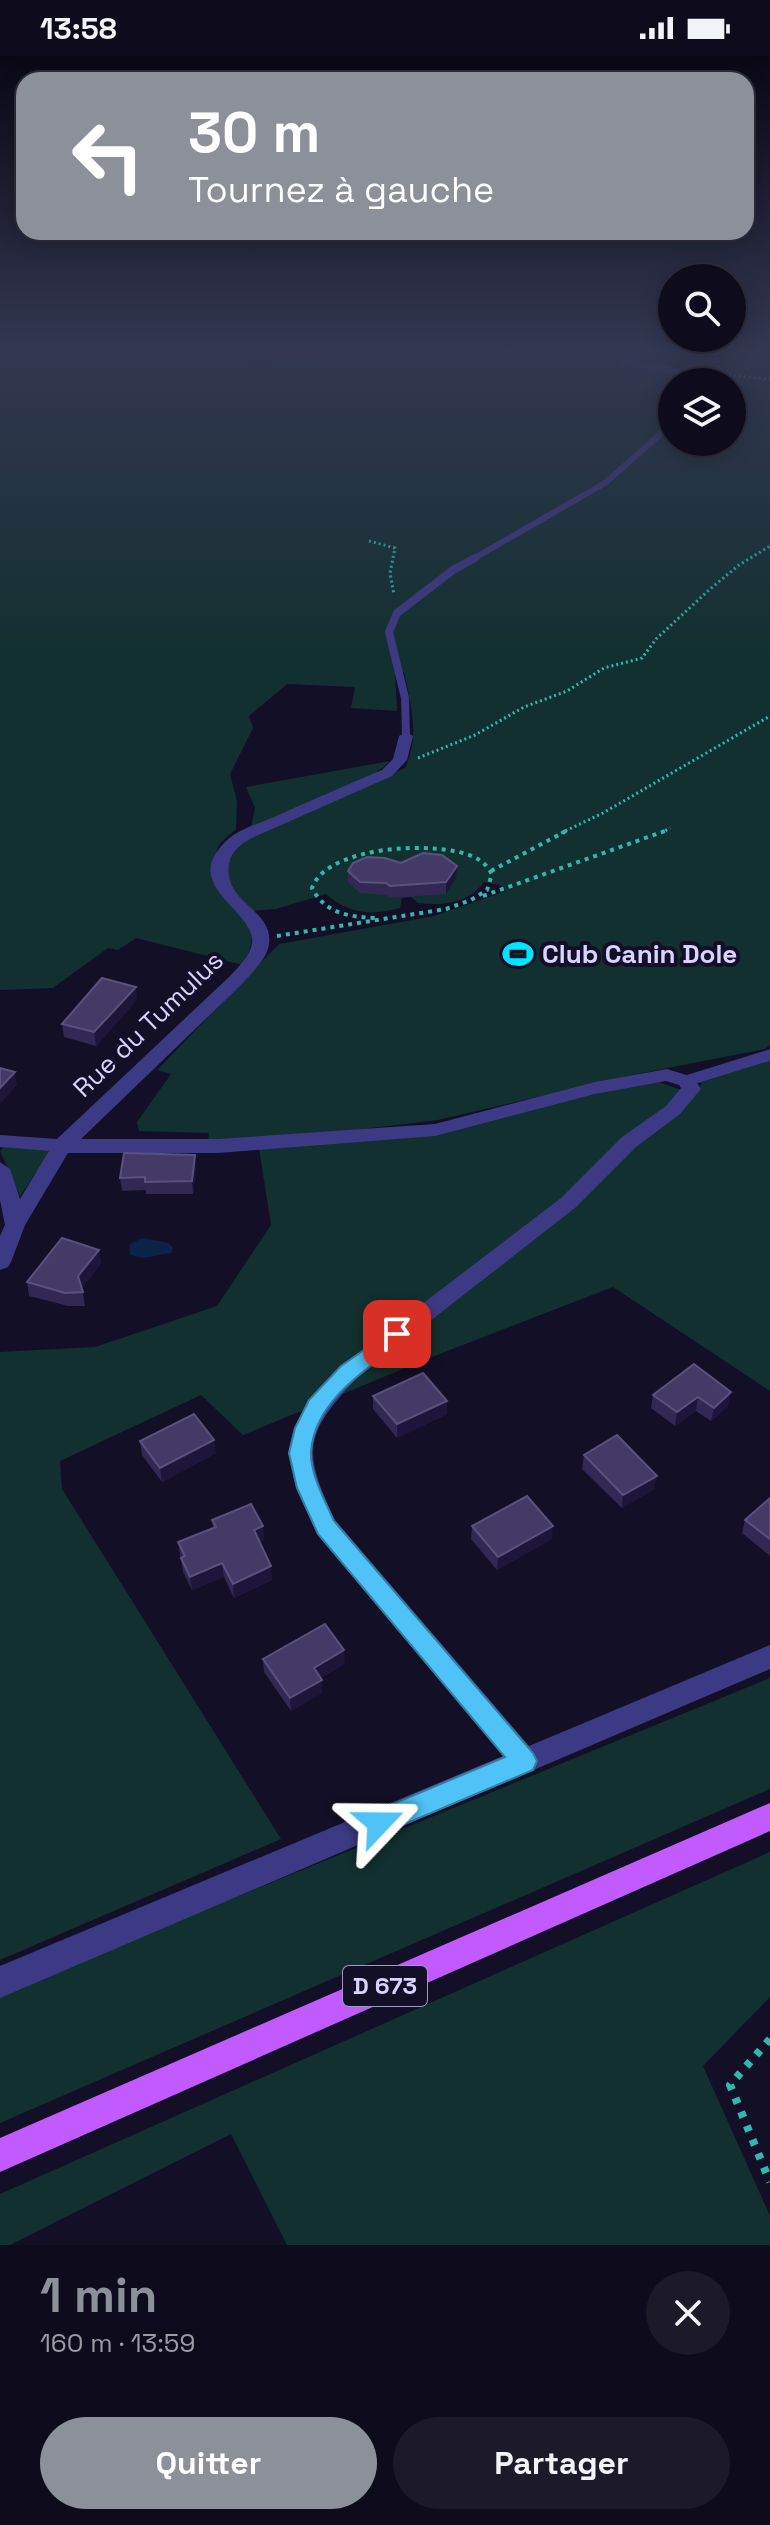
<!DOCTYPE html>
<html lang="fr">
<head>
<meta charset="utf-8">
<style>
  :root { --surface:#0e0b1c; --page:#1c1929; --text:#f1f3f6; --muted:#9b9ba3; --line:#2e2b3b; --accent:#8c9099 }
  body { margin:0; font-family:"Space Grotesk",sans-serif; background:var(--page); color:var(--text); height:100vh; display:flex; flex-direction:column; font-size:30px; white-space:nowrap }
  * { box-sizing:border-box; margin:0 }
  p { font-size:26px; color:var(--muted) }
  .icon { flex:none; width:44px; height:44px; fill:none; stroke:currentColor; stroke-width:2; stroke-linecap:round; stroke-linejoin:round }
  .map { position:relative; height:2189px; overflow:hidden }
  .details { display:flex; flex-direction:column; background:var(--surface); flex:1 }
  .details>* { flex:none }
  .guide { position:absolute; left:16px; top:16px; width:738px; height:168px; border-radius:24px; box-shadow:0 4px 20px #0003,0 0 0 2px var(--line); background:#8c9099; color:#fff; overflow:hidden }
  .controls { position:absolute; left:658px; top:208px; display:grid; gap:16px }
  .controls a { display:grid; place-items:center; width:88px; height:88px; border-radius:50%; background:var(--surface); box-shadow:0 4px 20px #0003,0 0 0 2px var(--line); font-size:40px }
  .pin { position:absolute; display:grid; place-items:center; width:68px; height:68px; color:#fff; margin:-34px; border-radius:16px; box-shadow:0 4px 12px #0006 }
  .me { position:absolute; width:88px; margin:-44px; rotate:67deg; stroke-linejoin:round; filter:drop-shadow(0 0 6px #0008) }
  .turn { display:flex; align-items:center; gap:28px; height:168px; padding:0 40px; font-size:36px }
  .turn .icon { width:104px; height:104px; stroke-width:2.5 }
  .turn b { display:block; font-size:56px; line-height:68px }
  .round { display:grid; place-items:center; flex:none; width:84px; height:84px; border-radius:42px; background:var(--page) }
  .summary { display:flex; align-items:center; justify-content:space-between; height:136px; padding:0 40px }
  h1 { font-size:48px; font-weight:800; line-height:60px; color:var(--accent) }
  .primary-button { display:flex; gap:16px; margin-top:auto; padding:16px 40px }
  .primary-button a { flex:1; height:92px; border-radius:48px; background:var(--accent); color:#fff; font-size:32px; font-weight:800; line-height:92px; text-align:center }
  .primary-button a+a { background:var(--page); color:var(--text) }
  .status { display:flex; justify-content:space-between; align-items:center; height:56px; padding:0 40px; background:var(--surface); direction:ltr }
  .status svg { height:22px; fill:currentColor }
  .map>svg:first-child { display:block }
  .green { fill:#12302f; fill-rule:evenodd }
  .water { fill:#0c2248 }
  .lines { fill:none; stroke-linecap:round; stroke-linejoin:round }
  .path-far2 { stroke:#2fb8b0; stroke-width:3; stroke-dasharray:2 3; stroke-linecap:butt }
  .path-far1 { stroke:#2fb8b0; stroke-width:4; stroke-dasharray:4 5; stroke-linecap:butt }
  .path { stroke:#2fb8b0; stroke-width:8; stroke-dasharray:6 9; stroke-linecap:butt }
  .lane-far2 { stroke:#3d3a85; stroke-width:6 }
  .lane-far1 { stroke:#3d3a85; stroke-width:8 }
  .lane { stroke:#3d3a85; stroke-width:11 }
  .street { fill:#3d3a85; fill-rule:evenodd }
  .primary { fill:#c25bff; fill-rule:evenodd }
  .wall { fill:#312854 }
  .shaded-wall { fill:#1d163a }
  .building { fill:#433a66; stroke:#5a527e; stroke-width:2 }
  .route { fill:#4fc3f7; stroke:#337fa1; stroke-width:2 }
  .labels { text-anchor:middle; stroke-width:8; stroke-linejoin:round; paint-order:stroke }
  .shield { fill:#130f26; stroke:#9e99be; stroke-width:2 }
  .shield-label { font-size:24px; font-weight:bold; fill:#d9d4ff }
  .poi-label { font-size:26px; font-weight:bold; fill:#d9d4ff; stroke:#130f26; text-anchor:start }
  .street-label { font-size:26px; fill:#d9d4ff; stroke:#130f26 }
</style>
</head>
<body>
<div class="status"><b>13:58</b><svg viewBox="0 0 49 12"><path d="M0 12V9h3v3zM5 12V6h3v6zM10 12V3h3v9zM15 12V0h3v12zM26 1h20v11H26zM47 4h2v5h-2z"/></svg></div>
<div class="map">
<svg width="770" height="2189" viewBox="0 0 770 2189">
  <rect width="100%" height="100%" fill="#130f26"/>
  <path class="green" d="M 0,293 L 250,293 L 254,306 L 461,293 L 770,293 L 770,989 L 765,993 L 637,1018 L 438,1064 L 280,1083 L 208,1085 L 209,1077 L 139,1075 L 137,1066 L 171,1018 L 157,1014 L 279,888 L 434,860 L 506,835 L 500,829 L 484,826 C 469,847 443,850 418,847 L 411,841 L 402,842 L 400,852 C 372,860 348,858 326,838 L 276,853 L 252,855 C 226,828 216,817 243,785 L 405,712 C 420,682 411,648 404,616 L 395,616 L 397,655 L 351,652 L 355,631 L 287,628 L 249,660 L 253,672 L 230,718 L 237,745 L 236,773 C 231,778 221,785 218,791 C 192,856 277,848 243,909 L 136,882 L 118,894 L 108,892 L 53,932 L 0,934 ZM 675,309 L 683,309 L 690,326 L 732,326 L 732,386 L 672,386 L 672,326 L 682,326 L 674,317 Z
    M 390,705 C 359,736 293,754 251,771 L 255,752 L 246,731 Z
    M 770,1004 L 770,1335 L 613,1231 L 432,1301 L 243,1379 L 201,1339 L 60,1405 L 62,1433 L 281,1783 L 0,1904 L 0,1296 L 95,1291 L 217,1250 L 271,1169 L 259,1092 L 406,1082 L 613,1034 L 658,1026 L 696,1039 L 702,1026 Z
    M 3,1091 L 51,1095 L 20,1140 L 0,1095 Z
    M 770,1622 L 770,1733 L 0,2067 L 0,1938 Z
    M 770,1796 L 770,1941 L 703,2010 L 770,2160 L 770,2189 L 287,2189 L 231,2078 L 10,2189 L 0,2189 L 0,2138 Z"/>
  <path class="water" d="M 143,1182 L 169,1187 L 173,1192 L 171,1197 L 143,1202 L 130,1199 L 129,1188 Z"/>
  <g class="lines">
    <path class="path-far2" d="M 694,316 L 770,323
      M 369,485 L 395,492 L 390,517 L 394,539
      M 418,702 L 475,679 L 524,651 L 567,635 L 604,612 L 642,602 L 656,583 L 709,534 L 739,509 L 770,490
      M 561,777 L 603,757 L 770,660
      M 661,777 L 670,772"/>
    <path class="path-far1" d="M 491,815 L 566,775
      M 483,840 L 665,775
      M 277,880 L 446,853 L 471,844 L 487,834 L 492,818 C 487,810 483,805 474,801 C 438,784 327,789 312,832 C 325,858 350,861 377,862"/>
    <path class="path" d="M 770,1983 L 730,2029 L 770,2126"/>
    <path class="lane-far2" d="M 625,303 L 625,306 L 681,316
      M 471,504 L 605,427 L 672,368"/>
    <path class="lane-far1" d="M 406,680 L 405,642 L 389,576 L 397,557 L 453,514 L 475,502"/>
    <path class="lane" d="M 686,1025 L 770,999"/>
    <path class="street" d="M 406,676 L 413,680 L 407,704 L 392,720 L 254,781 C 242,787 232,794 229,808 C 223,848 274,853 269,888 C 267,904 251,917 241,929 L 81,1083 L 219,1083 L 435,1068 L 595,1026 L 667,1013 L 693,1021 L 701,1033 L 680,1058 L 636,1091 L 575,1152 L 357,1322 C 304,1379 302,1394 335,1464 L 529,1690 L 770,1589 L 770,1613 L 0,1942 L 0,1910 L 503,1700 L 317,1478 L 296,1432 L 288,1397 L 294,1372 L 309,1344 L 341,1310 L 561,1142 L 622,1081 L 666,1050 L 681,1032 L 679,1029 L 666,1025 L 595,1038 L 435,1080 L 219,1097 L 68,1097 L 25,1169 L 11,1206 L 8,1211 L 0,1214 L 0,1180 L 5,1169 L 0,1144 L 0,1106 L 10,1113 L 20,1143 L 49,1095 L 0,1091 L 0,1079 L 57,1083 L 229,921 C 238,911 251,900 252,886 C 254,853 180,831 225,786 C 238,773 258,768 274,761 C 310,745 346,729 382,714 L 393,703 L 399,680 Z"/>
    <path class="primary" d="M 770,1747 L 770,1775 L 0,2116 L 0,2082 Z"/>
  </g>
  <path class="wall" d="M 401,807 L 456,822 L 446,838 L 390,842 L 386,839 L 360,837 L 348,826 L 348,815 Z
    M 137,944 L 96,990 L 64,981 L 62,968 Z
    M 196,1112 L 193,1138 L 146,1138 L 146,1134 L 122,1135 L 120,1122 Z
    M 99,1194 L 101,1207 L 82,1232 L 85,1250 L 68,1250 L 29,1240 L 27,1226 Z
    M 694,1308 L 728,1350 L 711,1365 L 696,1355 L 675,1370 L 651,1352 L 653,1339 Z
    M 373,1340 L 447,1345 L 447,1358 L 397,1382 L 373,1353 Z
    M 140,1385 L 216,1397 L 162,1426 L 142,1399 Z
    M 584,1399 L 654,1433 L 622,1452 L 582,1413 Z
    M 770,1442 L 770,1500 L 742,1477 L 745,1464 Z
    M 212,1464 L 264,1484 L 260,1486 L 272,1524 L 234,1542 L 224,1521 L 192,1534 L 183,1516 L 178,1486 L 213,1472 Z
    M 472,1470 L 552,1483 L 497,1514 L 471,1483 Z
    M 263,1603 L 345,1608 L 320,1622 L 322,1637 L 291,1655 L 264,1616 Z"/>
  <path class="shaded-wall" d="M 457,810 L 456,822 L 446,838 L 446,826 Z
    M 136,931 L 137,944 L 96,990 L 94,976 Z
    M 15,1016 L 17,1029 L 0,1048 L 0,1032 Z
    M 195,1099 L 196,1112 L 193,1138 L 192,1125 Z
    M 99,1194 L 101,1207 L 80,1234 L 78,1220 Z
    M 731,1336 L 728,1350 L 711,1365 L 714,1352 Z
    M 698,1341 L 696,1355 L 675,1370 L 677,1356 Z
    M 447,1345 L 447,1358 L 397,1382 L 397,1368 Z
    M 214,1384 L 216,1397 L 162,1426 L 160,1412 Z
    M 657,1420 L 654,1433 L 622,1452 L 623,1439 Z
    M 263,1470 L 264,1484 L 255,1488 L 254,1474 Z
    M 553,1470 L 552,1483 L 497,1514 L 498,1501 Z
    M 222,1507 L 224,1521 L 192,1534 L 190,1521 Z
    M 271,1510 L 272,1524 L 234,1542 L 233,1528 Z
    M 344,1594 L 345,1608 L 314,1626 L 314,1612 Z
    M 322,1624 L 322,1637 L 291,1655 L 290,1642 Z"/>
  <path class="building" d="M 423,797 L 442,799 L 457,810 L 446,826 L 390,830 L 386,827 L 360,826 L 348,815 L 353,807 L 367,801 L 385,802 L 401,807 Z
    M 102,922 L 136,931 L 94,976 L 62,968 Z
    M 0,1012 L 15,1016 L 0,1032 Z
    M 124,1097 L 195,1099 L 192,1125 L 145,1126 L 145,1121 L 120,1122 Z
    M 62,1182 L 99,1194 L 78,1220 L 83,1236 L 65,1237 L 27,1226 Z
    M 694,1308 L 731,1336 L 714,1352 L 698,1341 L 677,1356 L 653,1339 Z
    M 423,1317 L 447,1345 L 397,1368 L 373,1340 Z
    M 194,1358 L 214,1384 L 160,1412 L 140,1385 Z
    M 617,1379 L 657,1420 L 623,1439 L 584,1399 Z
    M 527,1440 L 553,1470 L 498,1501 L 472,1470 Z
    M 770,1442 L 770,1483 L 745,1464 Z
    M 251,1448 L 263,1470 L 254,1474 L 271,1510 L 233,1528 L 222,1507 L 190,1521 L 181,1502 L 185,1500 L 178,1486 L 216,1471 L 212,1464 Z
    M 325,1568 L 344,1594 L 314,1612 L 322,1624 L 290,1642 L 263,1603 Z"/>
  <linearGradient id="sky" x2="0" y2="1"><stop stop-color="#0a0815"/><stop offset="0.49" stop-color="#333752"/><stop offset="1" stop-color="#333752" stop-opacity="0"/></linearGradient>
  <rect width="770" height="600" fill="url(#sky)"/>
  <path class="route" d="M 397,1271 L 405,1273 L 408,1278 L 405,1284 C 368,1312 315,1344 311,1395 C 310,1418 325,1445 334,1465 L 533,1697 L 537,1705 L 533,1714 L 379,1779 L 369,1776 L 365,1767 L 369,1758 L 505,1701 L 318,1478 L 297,1432 L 289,1397 L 295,1372 L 309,1344 L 341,1310 Z"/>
  <defs>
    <g id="stadium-bare" transform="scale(2.4)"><path d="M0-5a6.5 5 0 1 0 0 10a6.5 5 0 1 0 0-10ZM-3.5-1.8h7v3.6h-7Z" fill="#00e5ff" stroke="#130f26" stroke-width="2.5" paint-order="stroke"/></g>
  </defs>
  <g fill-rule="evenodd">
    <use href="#stadium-bare" x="518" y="898"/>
  </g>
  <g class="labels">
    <rect class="shield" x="343" y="1910" width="84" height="40" rx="6"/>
    <g class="shield-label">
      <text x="385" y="1938">D 673</text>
    </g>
    <g class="poi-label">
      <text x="542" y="907">Club Canin Dole</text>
    </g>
    <g class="street-label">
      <text transform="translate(148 968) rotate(-44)" y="9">Rue du Tumulus</text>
    </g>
  </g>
</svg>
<div class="controls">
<a><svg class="icon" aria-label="search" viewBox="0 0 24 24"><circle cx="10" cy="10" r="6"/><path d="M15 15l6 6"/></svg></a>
<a><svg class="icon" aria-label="layers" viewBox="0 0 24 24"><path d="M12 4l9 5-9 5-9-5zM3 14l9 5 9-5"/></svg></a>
</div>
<div class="pin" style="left:397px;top:1278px;background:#d93025"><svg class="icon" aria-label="arrive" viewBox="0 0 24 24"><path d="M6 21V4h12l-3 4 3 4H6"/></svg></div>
<svg class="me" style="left:379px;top:1767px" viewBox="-20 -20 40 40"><path d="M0-17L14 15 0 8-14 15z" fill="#4fc3f7" stroke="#fff" stroke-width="4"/></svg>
<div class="guide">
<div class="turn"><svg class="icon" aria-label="left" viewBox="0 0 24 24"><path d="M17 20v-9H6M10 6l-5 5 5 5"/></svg><div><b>30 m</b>Tournez à gauche</div></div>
</div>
</div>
<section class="details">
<div class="summary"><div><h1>1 min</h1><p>160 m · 13:59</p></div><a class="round"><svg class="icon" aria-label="close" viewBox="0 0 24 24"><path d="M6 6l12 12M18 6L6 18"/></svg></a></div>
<div class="primary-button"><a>Quitter</a><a>Partager</a></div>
</section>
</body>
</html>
